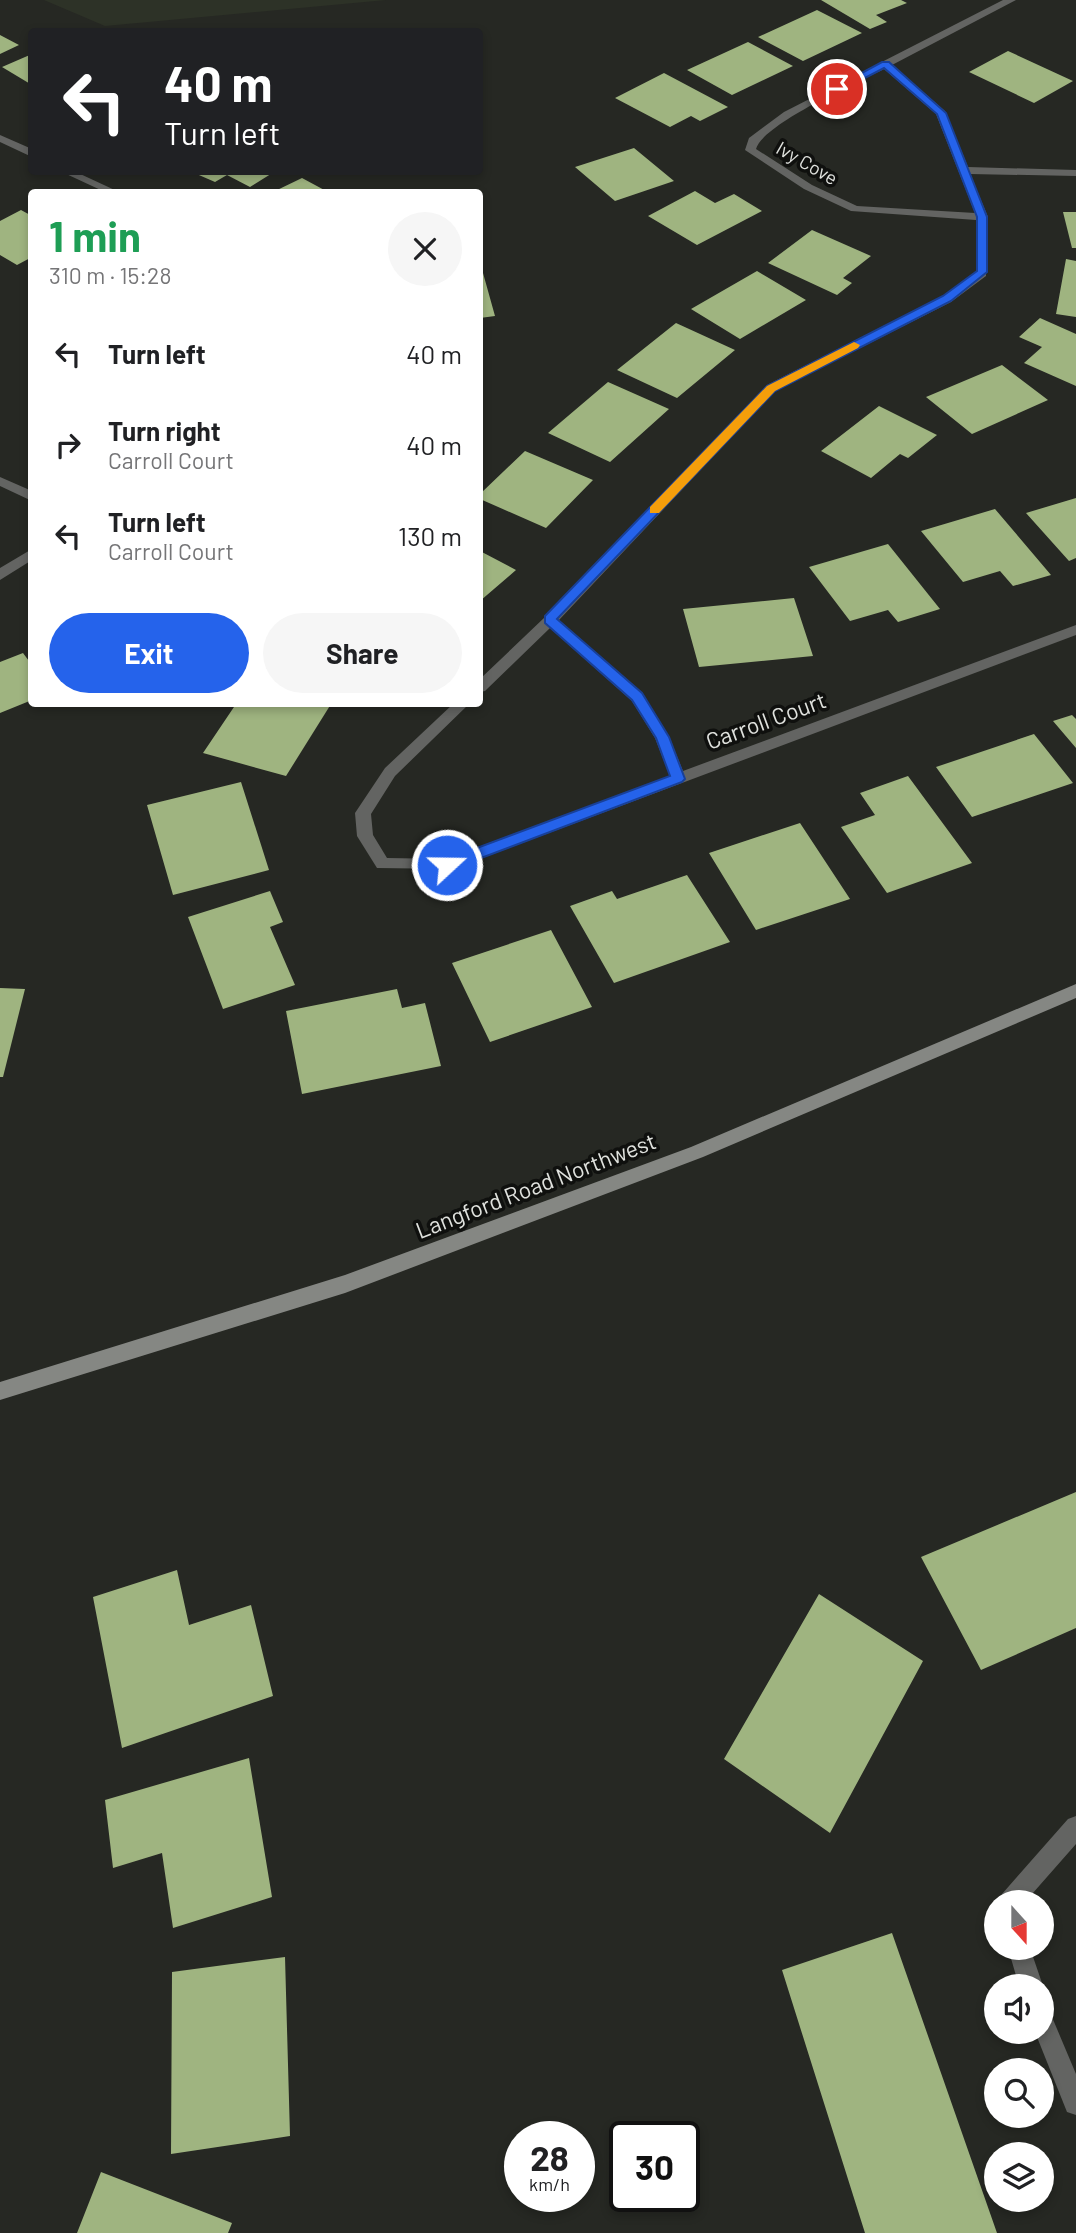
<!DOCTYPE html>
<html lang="en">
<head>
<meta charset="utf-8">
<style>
  :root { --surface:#fff; --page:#f6f6f6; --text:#202124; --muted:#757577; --accent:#2563eb }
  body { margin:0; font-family:Barlow,sans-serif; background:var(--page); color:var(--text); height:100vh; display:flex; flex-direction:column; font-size:26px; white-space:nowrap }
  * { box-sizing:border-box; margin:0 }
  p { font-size:23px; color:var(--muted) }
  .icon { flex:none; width:38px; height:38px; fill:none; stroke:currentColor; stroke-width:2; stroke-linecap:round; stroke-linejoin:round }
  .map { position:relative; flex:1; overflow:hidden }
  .panel { position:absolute; left:28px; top:189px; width:455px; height:518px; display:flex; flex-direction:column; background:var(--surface); border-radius:7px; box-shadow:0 4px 10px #0003 }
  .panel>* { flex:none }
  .hud { position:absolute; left:28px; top:28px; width:455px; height:147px; border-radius:7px; box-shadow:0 4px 10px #0003; background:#202124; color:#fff; overflow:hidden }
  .needle { width:46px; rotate:159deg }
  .tools { position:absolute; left:984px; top:1890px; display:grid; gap:14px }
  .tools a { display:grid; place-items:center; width:70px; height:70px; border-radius:50%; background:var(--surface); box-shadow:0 4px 10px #0003; font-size:35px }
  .speed { position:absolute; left:504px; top:2121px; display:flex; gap:14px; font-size:35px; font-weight:700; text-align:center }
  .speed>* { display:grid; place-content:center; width:91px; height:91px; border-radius:50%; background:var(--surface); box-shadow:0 4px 10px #0003; line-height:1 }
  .speed small { font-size:18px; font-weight:400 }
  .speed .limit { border:4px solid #111; border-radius:10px; background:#fff; color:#111 }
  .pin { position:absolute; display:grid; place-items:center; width:60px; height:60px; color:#fff; margin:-30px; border:4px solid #fff; border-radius:50%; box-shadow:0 2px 7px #0007 }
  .me { position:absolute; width:77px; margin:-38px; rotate:69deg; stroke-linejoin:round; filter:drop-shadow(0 0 5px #0008) }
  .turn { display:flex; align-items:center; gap:24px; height:147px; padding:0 21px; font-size:32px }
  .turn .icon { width:91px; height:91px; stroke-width:2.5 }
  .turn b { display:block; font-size:49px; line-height:60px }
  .round { display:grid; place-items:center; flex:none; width:74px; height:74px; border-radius:37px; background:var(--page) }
  .summary { display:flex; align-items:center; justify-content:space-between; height:119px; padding:0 21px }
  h1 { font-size:42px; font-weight:700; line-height:52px; color:#1e9e55 }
  .primary-button { display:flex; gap:14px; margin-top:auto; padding:14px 21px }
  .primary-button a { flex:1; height:80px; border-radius:42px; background:var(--accent); color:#fff; font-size:28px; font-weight:700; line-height:80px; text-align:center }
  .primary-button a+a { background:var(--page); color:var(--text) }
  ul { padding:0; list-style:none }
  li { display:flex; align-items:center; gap:21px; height:91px; padding:0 21px }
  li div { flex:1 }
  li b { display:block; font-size:26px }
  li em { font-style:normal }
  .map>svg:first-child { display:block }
  .built { fill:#2d3227 }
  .building { fill:#9fb480 }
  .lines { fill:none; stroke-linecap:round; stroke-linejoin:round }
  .street { fill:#636462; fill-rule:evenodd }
  .secondary { fill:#858783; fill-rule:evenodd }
  .route { fill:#2563eb; stroke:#184099; stroke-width:2 }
  .slow { fill:#f59e0b }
  .labels { text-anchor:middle; stroke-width:7; stroke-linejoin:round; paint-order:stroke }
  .far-street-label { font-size:19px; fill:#e0e2de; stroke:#0f100e }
  .street-label { font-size:23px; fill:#e0e2de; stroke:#0f100e }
</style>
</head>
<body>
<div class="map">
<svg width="1076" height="2233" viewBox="0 0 1076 2233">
  <rect width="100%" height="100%" fill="#262823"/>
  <path class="built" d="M 44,0 L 386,0 L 105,26 Z"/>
  <path class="building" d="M 821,0 L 901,0 L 907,3 L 876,15 L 887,22 L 870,29 Z
    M 817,10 L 862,33 L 803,61 L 758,37 Z
    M 0,35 L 19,45 L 0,54 Z
    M 748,42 L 793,66 L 732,95 L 687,70 Z
    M 1008,51 L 1073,81 L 1034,103 L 969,72 Z
    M 32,54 L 32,85 L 2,67 Z
    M 664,73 L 728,107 L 700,121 L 691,116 L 670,127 L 615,98 Z
    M 634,148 L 674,181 L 615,201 L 575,167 Z
    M 192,172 L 274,172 L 250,187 L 227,175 L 215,182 Z
    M 302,178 L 328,192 L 273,192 Z
    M 695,191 L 715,203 L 734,194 L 762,211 L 697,245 L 648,216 Z
    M 21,210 L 32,216 L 32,257 L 17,265 L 0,255 L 0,221 Z
    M 1063,212 L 1076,212 L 1076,248 L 1072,248 Z
    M 812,230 L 871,256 L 843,278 L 852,283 L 837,295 L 768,263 Z
    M 1066,259 L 1076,261 L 1076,317 L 1056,314 Z
    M 757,271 L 806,300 L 740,339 L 691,309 Z
    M 480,273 L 483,273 L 495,316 L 480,318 Z
    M 1040,318 L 1076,334 L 1076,386 L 1024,363 L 1042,347 L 1019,337 Z
    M 676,323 L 735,350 L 677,398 L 617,370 Z
    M 1002,365 L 1048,400 L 972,434 L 926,397 Z
    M 608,382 L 669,409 L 610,462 L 548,433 Z
    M 879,406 L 937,435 L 908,458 L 900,454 L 871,478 L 821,451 Z
    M 525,451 L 593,480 L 546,528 L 480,499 L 480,494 Z
    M 1076,498 L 1076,558 L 1069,561 L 1026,513 Z
    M 995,509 L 1051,575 L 1013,586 L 1000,571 L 963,582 L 921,531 Z
    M 888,544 L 940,609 L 898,622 L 888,610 L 850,621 L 809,567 Z
    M 480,551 L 516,570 L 480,601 Z
    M 794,598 L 813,656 L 699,667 L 683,609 Z
    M 23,653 L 32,665 L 32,700 L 0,713 L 0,662 Z
    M 236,704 L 331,704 L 286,776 L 203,753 Z
    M 1072,715 L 1076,719 L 1076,748 L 1053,721 Z
    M 1034,734 L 1073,783 L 972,817 L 936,767 Z
    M 908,776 L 972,863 L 887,893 L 841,827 L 875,815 L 860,793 Z
    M 241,782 L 269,870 L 173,895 L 147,805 Z
    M 800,823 L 850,899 L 756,930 L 709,853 Z
    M 687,875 L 730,942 L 614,983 L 570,906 L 612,891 L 617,899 Z
    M 270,891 L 283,922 L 270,927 L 295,985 L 223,1009 L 188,917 Z
    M 551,930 L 592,1007 L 490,1042 L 452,963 Z
    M 0,988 L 25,989 L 3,1077 L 0,1077 Z
    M 397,989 L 402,1008 L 425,1003 L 441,1066 L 302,1094 L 286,1011 Z
    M 1076,1492 L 1076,1628 L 981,1670 L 921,1557 Z
    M 177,1570 L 189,1625 L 251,1605 L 273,1696 L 122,1748 L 93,1597 Z
    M 819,1594 L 923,1661 L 830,1833 L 724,1759 Z
    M 249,1758 L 272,1897 L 173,1928 L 162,1853 L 113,1868 L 105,1800 Z
    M 892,1933 L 997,2233 L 865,2233 L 782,1970 Z
    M 285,1957 L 290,2136 L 171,2154 L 172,1972 Z
    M 101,2172 L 232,2223 L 228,2233 L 77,2233 Z"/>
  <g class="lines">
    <path class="street" d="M 1003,0 L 1016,0 L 892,65 L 945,111 L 968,167 L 1076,170 L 1076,176 L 970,174 L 988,217 L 986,276 L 951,302 L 775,391 L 559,620 L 642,693 L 669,737 L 683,771 L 1076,625 L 1076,635 L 453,869 L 377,868 L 357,836 L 355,813 L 385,768 L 453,704 L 469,704 L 395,776 L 371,814 L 373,835 L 387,858 L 446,859 L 670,776 L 655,738 L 632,701 L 550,628 L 485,691 L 480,692 L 480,679 L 545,617 L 767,385 L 943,296 L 976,272 L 976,220 L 851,211 L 804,189 L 745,150 L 749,138 L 784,112 ZM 884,69 L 936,114 L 975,213 L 857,206 L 812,185 L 756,149 C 763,124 858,82 884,69 Z
      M 0,135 L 32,149 L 32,157 L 0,142 Z
      M 62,172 L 76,172 L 119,192 L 105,192 Z
      M 0,477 L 32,491 L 32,501 L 0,486 Z
      M 32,549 L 32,560 L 0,580 L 0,568 Z
      M 1076,1816 L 1076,1844 L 1025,1902 L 999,1902 L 1002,1894 L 1068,1819 Z
      M 1008,1948 L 1030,1948 L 1043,1986 L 1041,1989 L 1041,1986 L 1019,1986 Z
      M 1041,2006 L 1049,2010 L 1076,2074 L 1076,2115 L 1067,2112 L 1035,2032 L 1041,2032 Z"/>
    <path class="secondary" d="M 1076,984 L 1076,998 L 703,1157 L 345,1293 L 0,1400 L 0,1382 L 345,1275 L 691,1147 Z"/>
  </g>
  <path class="route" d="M 882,62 L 889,62 L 946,113 L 987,217 L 987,272 L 951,301 L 775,391 L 557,619 L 642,693 L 669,737 L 685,779 L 682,782 L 452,869 L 442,869 L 440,865 L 442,861 L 670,776 L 656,738 L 632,700 L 545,623 L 545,616 L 767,386 L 943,296 L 977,271 L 977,217 L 937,114 L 884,68 L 840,91 L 832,89 Z"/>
  <path class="slow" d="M 854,342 L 860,345 L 858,348 L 775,391 L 659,513 L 650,513 L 650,507 L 767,386 Z"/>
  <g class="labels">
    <g class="far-street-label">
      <text transform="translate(807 163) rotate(30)" y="7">Ivy Cove</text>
    </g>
    <g class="street-label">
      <text transform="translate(766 721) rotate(-20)" y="8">Carroll Court</text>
      <text transform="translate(536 1186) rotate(-21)" y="8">Langford Road Northwest</text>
    </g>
  </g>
</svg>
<div class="tools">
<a><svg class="needle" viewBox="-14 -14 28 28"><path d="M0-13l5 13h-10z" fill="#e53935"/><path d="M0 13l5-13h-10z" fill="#757577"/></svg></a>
<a><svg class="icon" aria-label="sound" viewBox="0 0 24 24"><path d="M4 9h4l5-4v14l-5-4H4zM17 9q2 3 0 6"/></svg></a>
<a><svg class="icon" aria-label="search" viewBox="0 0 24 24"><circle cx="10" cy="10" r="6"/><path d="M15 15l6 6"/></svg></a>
<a><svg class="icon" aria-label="layers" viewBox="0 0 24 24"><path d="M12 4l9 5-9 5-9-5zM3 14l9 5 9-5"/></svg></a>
</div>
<div class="speed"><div>28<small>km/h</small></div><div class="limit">30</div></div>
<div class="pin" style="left:837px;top:89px;background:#d93025"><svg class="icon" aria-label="arrive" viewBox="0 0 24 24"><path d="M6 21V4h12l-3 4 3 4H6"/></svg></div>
<svg class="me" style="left:447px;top:865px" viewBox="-20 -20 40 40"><circle r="17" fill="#2563eb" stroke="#fff" stroke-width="3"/><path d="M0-11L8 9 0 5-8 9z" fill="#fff"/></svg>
<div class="hud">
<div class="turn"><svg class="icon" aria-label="left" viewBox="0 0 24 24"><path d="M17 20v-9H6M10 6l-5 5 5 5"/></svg><div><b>40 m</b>Turn left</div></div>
</div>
<section class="panel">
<div class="summary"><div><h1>1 min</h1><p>310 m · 15:28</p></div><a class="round"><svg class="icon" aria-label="close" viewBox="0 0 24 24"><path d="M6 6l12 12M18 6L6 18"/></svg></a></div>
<ul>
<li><svg class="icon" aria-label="left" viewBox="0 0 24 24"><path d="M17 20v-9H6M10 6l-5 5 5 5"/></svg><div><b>Turn left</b></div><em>40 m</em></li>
<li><svg class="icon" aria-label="right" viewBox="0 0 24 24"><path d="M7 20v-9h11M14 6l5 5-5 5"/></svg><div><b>Turn right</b><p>Carroll Court</p></div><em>40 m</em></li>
<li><svg class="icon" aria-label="left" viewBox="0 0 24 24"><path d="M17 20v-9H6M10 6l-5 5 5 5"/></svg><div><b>Turn left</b><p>Carroll Court</p></div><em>130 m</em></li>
</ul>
<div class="primary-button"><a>Exit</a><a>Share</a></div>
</section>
</div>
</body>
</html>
